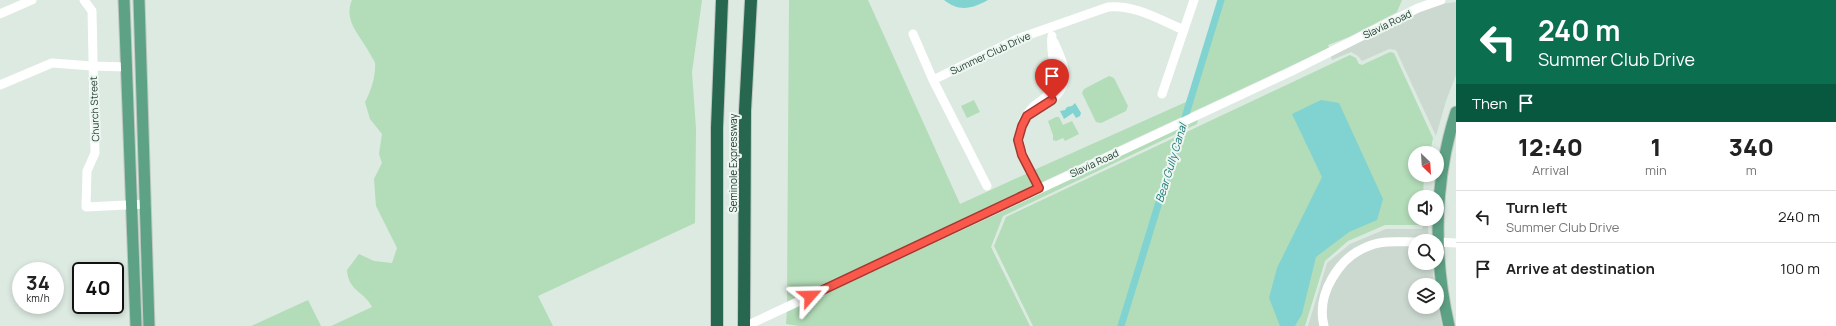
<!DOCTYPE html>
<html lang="en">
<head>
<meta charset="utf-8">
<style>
  :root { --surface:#fff; --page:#f6f6f6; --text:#222; --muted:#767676; --line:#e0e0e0 }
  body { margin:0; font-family:Manrope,sans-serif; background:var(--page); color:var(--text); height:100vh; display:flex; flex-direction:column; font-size:15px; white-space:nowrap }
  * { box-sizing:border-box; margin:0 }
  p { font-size:13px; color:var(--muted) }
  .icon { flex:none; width:22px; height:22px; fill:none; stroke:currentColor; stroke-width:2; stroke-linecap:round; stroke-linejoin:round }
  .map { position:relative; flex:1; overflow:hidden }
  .sheet { display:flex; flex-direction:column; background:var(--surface); width:380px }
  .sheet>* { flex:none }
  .hud { background:#0b6e4f; color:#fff; overflow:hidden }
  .needle { width:26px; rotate:155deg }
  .tools { position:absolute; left:1408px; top:146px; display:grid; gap:8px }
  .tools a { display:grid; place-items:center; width:36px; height:36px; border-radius:50%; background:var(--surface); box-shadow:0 2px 6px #0003; font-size:20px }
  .speed { position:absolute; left:12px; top:262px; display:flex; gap:8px; font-size:20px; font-weight:700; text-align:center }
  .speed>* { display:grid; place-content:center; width:52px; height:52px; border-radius:50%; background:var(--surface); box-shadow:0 2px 6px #0003; line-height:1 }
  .speed small { font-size:10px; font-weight:400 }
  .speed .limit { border:2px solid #111; border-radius:6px; background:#fff; color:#111 }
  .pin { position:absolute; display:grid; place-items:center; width:34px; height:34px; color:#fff; margin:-41px -17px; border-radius:50% 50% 50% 0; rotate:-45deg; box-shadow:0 0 4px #0007 }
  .pin .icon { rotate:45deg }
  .me { position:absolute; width:44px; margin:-22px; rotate:65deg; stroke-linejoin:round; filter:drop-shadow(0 0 3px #0008) }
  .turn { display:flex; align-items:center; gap:14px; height:84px; padding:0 16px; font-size:18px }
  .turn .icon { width:52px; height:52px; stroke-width:2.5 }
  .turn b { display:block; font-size:28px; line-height:34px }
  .then { display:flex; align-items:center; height:38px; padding:0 16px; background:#0003; gap:8px; font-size:15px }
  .eta { display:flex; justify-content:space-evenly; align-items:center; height:68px; text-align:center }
  .eta b { font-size:24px; font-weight:800; line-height:28px }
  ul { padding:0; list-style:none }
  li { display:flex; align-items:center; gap:12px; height:52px; padding:0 16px; border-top:1px solid var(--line) }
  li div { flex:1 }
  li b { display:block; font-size:15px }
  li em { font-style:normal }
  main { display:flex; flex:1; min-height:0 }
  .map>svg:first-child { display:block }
  .built { fill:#cbd9d0 }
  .green { fill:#b3dcb8 }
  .water { fill:#80d3d1 }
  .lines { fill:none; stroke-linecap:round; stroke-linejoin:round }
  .canal { stroke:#80d3d1; stroke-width:7 }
  .major-casing { stroke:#c0c8c4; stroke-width:13 }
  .highway-casing { stroke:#c0c8c4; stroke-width:14 }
  .minor { stroke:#fff; stroke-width:9 }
  .major { stroke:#5ea285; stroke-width:11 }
  .highway { stroke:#28674f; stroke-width:12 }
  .route-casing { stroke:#a23931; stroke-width:10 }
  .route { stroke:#f9584b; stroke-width:7 }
  .labels { text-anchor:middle; stroke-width:4; stroke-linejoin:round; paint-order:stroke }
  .street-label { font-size:10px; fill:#1e392d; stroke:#edf6f0 }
  .water-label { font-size:11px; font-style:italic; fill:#167777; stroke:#edf6f0 }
</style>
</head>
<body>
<main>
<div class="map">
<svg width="1456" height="326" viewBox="0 0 1456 326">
  <rect width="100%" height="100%" fill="#dceae1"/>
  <path class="built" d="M 1456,2 L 1456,75 L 1446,101 L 1436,136 L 1396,50 L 1389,49 L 1362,61 L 1358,56 L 1351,52 L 1332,60 L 1331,56 L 1420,12 L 1441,4 Z
    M 1424,219 L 1427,219 L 1429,238 L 1380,239 L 1366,242 L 1351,251 L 1330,276 L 1321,292 L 1318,315 L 1320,326 L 1308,326 L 1327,263 L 1350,244 L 1386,229 L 1422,229 Z
    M 1382,246 L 1415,246 L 1415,263 L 1432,263 L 1434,285 L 1415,285 L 1415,307 L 1437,307 L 1437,301 L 1442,326 L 1327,326 L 1325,316 L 1327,296 L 1336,281 L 1346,266 L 1356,257 L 1369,250 Z"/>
  <path class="green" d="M 352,0 L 702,0 L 692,72 L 696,129 L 695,223 L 538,296 L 553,326 L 331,326 L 372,307 C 365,292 348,291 347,270 L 359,254 L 374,261 L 392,263 L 397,248 L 376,206 L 374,179 L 382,163 L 379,154 L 382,134 L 370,119 L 365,102 C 371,91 376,76 375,63 C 374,60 371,56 369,52 C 360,35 343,21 352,0 Z
    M 789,0 L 868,0 L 960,204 L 1028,173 L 1034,186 L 787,302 Z
    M 1224,0 L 1402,0 L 1397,12 L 1349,37 L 1328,45 L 1329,48 L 1040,183 L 1034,170 L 1186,102 Z
    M 1390,52 L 1394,53 L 1433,138 L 1430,153 L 1415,153 L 1415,175 L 1424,175 L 1423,197 L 1415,197 L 1415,219 L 1421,219 L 1420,225 L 1385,225 L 1348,241 L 1325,261 L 1305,326 L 1033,326 L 994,246 L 1006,217 L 1350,55 L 1356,58 L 1359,64 L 1362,65 Z
    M 1109,76 L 1114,78 L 1128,106 L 1126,111 L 1101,123 L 1096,122 L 1082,93 L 1084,89 Z
    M 974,100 L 980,112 L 967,118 L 961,106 Z
    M 1056,117 L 1059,117 L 1063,125 L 1072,121 L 1079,134 L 1065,141 L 1063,138 L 1056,141 L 1053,140 L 1053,135 L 1048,121 Z
    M 1198,119 L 1197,124 L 1003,216 L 991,247 L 1030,326 L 799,326 L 786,324 L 787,311 Z
    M 308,300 L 321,326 L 251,326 Z"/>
  <path class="water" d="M 944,0 L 988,0 C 972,9 959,12 944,0 Z
    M 1321,100 L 1339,103 L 1383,199 L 1377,220 L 1349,232 L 1316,257 L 1302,314 L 1295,326 L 1280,326 L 1269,298 L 1277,268 L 1322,177 L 1292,114 Z
    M 1075,103 L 1081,113 L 1080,116 L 1076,118 L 1073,113 L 1064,119 L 1060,111 L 1065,110 L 1067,107 L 1072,106 Z"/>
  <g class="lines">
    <path class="canal" d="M 1121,326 L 1221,0"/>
    <g class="major-casing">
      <path id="major" d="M 124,0 L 136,326
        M 139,0 L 149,326
        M 1449,326 C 1433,256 1434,180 1456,112"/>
    </g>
    <g class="highway-casing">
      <path id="highway" d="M 717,326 L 717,128 L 722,0
        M 744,326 L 745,111 L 751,0"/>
    </g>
    <path class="minor" d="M 84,0 L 92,11 L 95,153 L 87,171 L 86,207 L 146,204
      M 0,14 L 32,0
      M 913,34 L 933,80 L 987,186
      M 933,80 L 1017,39 L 1108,7 C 1134,4 1160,20 1184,30
      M 0,85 L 52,63 L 92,66 L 127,67
      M 1162,94 L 1194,0
      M 1040,108 C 1073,88 1068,73 1054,42
      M 1039,188 C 1025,159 1006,136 1033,107 C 1038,102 1048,97 1051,91 C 1060,72 1049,55 1052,36
      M 1437,242 L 1456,243
      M 746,326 L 1290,72 L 1418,8 L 1441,0
      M 1324,326 C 1316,295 1338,257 1369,246 C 1383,240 1400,242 1415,242"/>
    <use href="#major" class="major"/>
    <use href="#highway" class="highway"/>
  </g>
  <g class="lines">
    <g class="route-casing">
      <path id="route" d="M 810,296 L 1039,188 L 1022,155 L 1018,140 L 1022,126 L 1027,116 L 1052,100"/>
    </g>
    <use href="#route" class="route"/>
  </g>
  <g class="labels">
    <g class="street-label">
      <text transform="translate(1387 24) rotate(-26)" y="4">Slavia Road</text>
      <text transform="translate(990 53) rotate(-25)" y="4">Summer Club Drive</text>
      <text transform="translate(94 109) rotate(-92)" y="4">Church Street</text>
      <text transform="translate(733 163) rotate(-90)" y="4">Seminole Expressway</text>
      <text transform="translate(1094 163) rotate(-25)" y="4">Slavia Road</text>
    </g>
    <g class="water-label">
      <text transform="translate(1171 163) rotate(-73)" y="4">Bear Gully Canal</text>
    </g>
  </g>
</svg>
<div class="tools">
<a><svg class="needle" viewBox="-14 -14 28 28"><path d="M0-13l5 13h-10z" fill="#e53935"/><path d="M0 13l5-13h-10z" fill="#767676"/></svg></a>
<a><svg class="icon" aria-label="sound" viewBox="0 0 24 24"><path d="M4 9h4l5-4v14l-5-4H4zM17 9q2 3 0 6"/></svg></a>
<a><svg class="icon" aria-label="search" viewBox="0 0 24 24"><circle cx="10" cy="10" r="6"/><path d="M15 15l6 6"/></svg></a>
<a><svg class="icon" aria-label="layers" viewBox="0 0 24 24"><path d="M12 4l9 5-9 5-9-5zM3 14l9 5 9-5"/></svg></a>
</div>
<div class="speed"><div>34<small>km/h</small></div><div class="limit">40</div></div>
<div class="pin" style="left:1052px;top:100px;background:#d93025"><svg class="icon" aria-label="arrive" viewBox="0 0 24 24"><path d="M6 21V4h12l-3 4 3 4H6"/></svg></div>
<svg class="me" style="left:810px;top:296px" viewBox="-20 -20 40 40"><path d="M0-17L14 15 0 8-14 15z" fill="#f9584b" stroke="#fff" stroke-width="4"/></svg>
</div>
<section class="sheet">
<div class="hud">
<div class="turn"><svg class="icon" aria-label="left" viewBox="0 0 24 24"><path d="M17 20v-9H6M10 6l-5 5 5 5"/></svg><div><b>240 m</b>Summer Club Drive</div></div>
<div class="then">Then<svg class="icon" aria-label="arrive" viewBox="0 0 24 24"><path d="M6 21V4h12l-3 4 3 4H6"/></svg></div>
</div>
<div class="eta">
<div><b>12:40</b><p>Arrival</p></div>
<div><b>1</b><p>min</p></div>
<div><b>340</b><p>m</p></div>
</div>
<ul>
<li><svg class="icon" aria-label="left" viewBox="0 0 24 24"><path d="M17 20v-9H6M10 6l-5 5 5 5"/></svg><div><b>Turn left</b><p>Summer Club Drive</p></div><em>240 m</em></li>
<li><svg class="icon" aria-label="arrive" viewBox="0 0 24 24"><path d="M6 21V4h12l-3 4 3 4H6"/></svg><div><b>Arrive at destination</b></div><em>100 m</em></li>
</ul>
</section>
</main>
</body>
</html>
